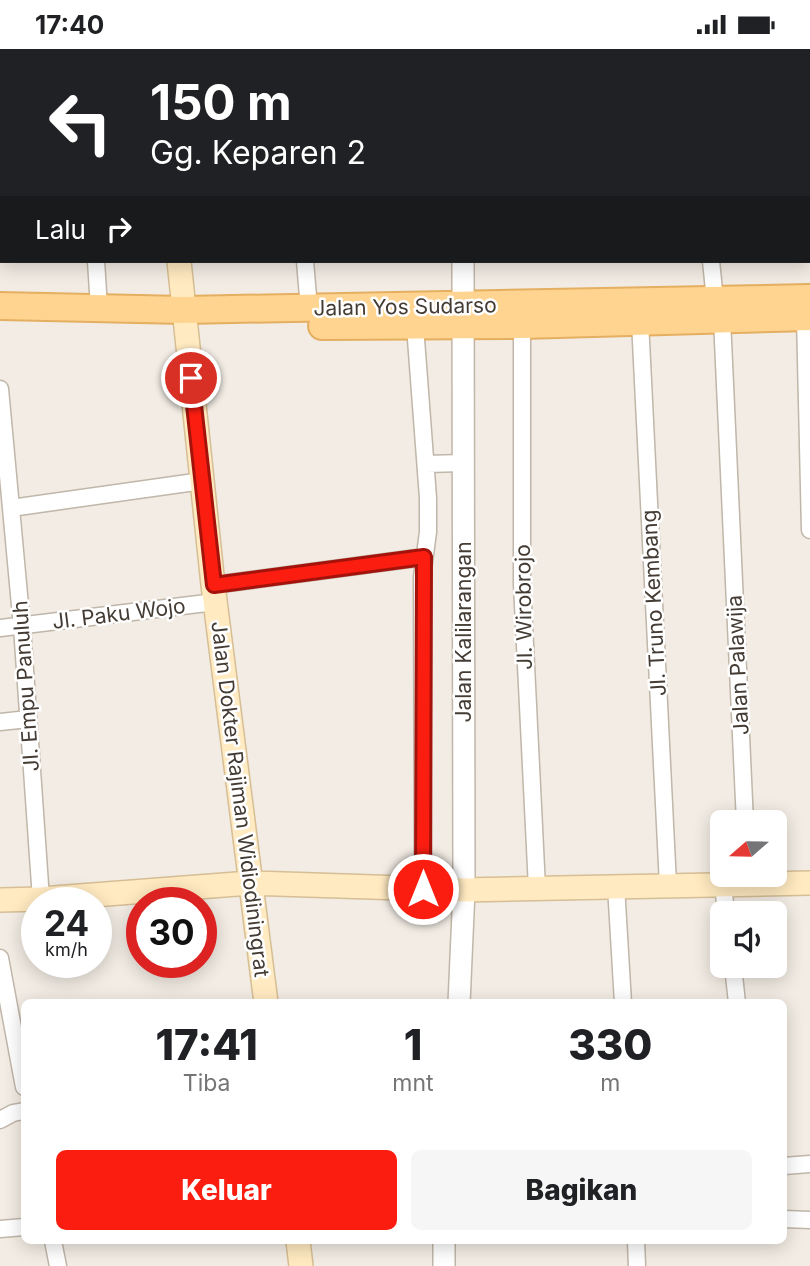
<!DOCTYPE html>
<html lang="id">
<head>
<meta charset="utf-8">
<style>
  :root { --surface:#fff; --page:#f6f6f6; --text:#202124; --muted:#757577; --accent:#fc1d11 }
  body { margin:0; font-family:Inter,sans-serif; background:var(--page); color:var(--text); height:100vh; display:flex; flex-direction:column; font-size:26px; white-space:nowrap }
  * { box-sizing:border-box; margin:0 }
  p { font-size:23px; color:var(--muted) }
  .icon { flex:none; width:38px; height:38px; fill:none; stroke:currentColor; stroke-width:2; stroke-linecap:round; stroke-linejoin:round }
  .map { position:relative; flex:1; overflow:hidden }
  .sheet { position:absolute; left:21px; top:950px; width:766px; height:245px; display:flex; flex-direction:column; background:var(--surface); border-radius:10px; box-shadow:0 4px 18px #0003 }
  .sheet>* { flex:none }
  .guide { position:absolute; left:0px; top:0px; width:810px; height:214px; box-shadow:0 4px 18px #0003; background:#202124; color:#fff; overflow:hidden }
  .needle { width:46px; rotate:250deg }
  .buttons { position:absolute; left:710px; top:761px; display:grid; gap:14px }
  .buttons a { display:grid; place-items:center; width:77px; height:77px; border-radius:10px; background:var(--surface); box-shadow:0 4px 18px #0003; font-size:35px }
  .speed { position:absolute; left:21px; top:838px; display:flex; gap:14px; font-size:35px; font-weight:700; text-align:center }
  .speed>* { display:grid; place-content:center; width:91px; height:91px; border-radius:50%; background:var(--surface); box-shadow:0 4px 18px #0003; line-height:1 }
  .speed small { font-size:18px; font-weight:400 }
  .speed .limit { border:10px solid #d22; background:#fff; color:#111 }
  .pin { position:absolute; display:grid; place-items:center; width:60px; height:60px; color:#fff; margin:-30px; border:4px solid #fff; border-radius:50%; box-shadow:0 2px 7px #0007 }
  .me { position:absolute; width:77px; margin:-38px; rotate:0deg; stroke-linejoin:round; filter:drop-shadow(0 0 5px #0008) }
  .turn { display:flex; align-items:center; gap:24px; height:147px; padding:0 35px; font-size:32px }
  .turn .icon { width:91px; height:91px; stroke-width:2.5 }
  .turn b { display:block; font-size:49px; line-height:60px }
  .then { display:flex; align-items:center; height:66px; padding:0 35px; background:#0003; gap:14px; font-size:26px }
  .eta { display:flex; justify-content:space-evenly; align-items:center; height:119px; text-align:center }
  .eta b { font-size:42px; font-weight:800; line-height:49px }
  .primary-button { display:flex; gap:14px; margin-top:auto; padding:14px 35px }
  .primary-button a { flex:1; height:80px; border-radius:10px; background:var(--accent); color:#fff; font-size:28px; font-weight:800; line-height:80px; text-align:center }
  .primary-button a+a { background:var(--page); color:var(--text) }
  .status { display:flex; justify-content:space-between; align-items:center; height:49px; padding:0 35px; background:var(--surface); direction:ltr }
  .status svg { height:19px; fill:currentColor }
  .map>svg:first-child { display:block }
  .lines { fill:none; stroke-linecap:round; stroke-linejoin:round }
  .minor-casing { stroke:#c0b6a9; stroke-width:19 }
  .tertiary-casing { stroke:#c0b6a9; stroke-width:24 }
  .secondary-casing { stroke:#d6be95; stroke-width:26 }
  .primary-casing { stroke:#e4af60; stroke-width:30 }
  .minor { stroke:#fff; stroke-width:16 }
  .tertiary { stroke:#fff; stroke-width:21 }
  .secondary { stroke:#ffeac1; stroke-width:23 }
  .primary { stroke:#ffd490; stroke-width:26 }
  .route-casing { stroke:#a4130b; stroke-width:18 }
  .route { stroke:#fc1d11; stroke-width:12 }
  .labels { text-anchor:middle; stroke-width:5; stroke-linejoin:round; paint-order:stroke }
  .street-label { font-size:21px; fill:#443c34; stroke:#fff }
</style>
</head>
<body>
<div class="status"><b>17:40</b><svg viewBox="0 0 49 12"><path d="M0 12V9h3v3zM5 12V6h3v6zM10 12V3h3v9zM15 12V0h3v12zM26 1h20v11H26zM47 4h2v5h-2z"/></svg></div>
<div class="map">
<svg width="810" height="1217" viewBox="0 0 810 1217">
  <rect width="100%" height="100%" fill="#f2ece4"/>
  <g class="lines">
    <g class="minor-casing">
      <path id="minor" d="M 75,0 L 75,2
        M 287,0 L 287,2
        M 542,0 L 542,2
        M 648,0 L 648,2
        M 0,37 L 2,37
        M 0,156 L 2,154
        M 96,212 L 99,259
        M 305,212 L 309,260
        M 711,212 L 715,251
        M 805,268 L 810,481
        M 722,270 L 745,774
        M 640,272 L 668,836
        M 522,276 L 522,535 L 537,839
        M 415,277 L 428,449 L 428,483 L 422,528 L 423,840
        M 0,340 L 22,578 L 41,850
        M 426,415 L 463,414
        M 11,459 L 202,432
        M 213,536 L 424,508
        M 0,579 L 215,553
        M 0,673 L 28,670
        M 723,835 L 726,864
        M 616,837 L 623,954
        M 0,909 L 24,1038
        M 733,917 L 737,954
        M 0,1071 L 13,1064 L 24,1062
        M 784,1117 L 810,1115
        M 784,1170 L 810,1171
        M 0,1180 L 24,1178
        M 53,1192 L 58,1217
        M 636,1192 L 637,1217"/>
    </g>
    <g class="tertiary-casing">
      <path id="tertiary" d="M 469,2 L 469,0
        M 808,38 L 810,38
        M 459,954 L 464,841 L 463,212
        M 444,1217 L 444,1192"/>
    </g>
    <g class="secondary-casing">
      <path id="secondary" d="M 154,0 L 155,2
        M 179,212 L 213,536 L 266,954
        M 0,851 L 41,850 L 250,834 L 464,841 L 810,834
        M 298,1192 L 301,1217"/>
    </g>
    <g class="primary-casing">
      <path id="primary" d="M 0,257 L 184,261 L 810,249
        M 322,277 L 522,276 L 810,268"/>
    </g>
    <use href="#minor" class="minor"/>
    <use href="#tertiary" class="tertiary"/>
    <use href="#secondary" class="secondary"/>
    <use href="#primary" class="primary"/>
  </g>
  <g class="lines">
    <g class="route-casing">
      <path id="route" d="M 191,329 L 214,536 L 424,508 L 423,840"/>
    </g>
    <use href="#route" class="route"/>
  </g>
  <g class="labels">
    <g class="street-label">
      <text transform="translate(405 258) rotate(-1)" y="7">Jalan Yos Sudarso</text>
      <text transform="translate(654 554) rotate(-93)" y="7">Jl. Truno Kembang</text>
      <text transform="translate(524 558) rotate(-91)" y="7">Jl. Wirobrojo</text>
      <text transform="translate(119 565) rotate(-7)" y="7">Jl. Paku Wojo</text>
      <text transform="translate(464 583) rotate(-90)" y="7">Jalan Kalilarangan</text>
      <text transform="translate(738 616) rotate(-93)" y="7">Jalan Palawija</text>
      <text transform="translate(26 637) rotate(-94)" y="7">Jl. Empu Panuluh</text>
      <text transform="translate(240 750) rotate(83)" y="7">Jalan Dokter Rajiman Widiodiningrat</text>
    </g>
  </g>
</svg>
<div class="buttons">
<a><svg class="needle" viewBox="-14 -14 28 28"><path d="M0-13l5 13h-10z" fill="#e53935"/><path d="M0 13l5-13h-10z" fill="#757577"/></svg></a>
<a><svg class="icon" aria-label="sound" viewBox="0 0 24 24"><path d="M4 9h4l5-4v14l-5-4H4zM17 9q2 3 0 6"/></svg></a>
</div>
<div class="speed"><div>24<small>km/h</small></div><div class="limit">30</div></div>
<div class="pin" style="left:191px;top:329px;background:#d93025"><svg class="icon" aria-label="arrive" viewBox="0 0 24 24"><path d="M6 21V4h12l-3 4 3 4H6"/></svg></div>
<svg class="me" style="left:423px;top:840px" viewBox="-20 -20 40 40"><circle r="17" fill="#fc1d11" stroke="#fff" stroke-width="3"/><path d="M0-11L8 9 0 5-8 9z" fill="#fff"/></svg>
<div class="guide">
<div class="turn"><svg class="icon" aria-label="left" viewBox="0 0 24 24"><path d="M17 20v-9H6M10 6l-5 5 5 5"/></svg><div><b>150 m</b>Gg. Keparen 2</div></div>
<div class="then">Lalu<svg class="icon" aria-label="right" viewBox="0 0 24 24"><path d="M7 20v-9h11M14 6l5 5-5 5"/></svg></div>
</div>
<section class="sheet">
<div class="eta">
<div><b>17:41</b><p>Tiba</p></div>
<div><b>1</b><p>mnt</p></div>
<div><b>330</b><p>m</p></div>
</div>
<div class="primary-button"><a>Keluar</a><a>Bagikan</a></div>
</section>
</div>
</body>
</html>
